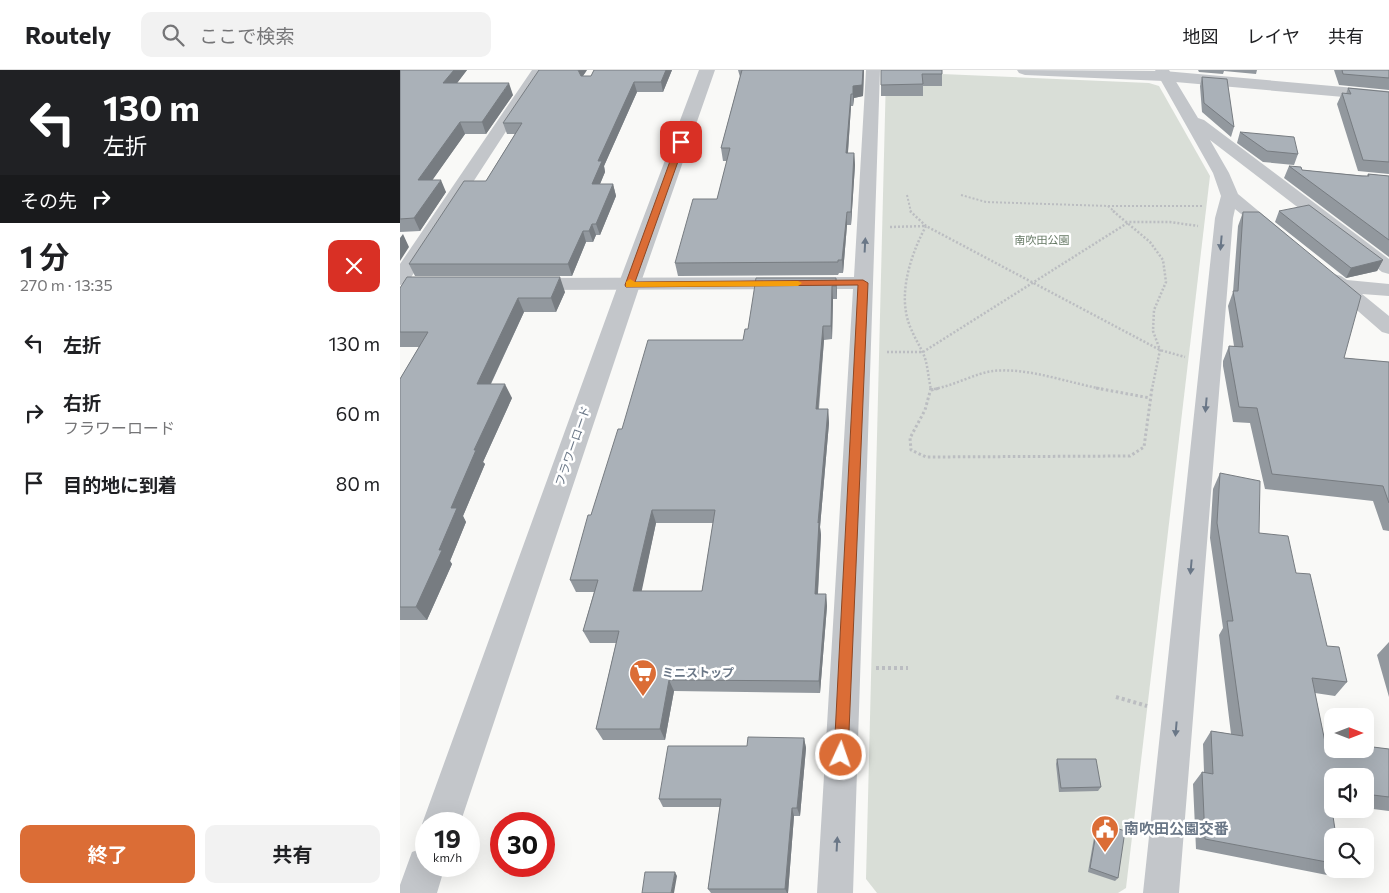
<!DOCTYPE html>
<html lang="ja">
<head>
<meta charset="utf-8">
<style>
  :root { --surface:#fff; --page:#f2f2f2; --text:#202124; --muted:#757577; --line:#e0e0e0; --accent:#db6d36 }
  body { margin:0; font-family:Commissioner,"Noto Sans JP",sans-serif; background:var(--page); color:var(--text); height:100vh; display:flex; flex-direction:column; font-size:19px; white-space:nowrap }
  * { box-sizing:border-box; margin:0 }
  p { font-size:16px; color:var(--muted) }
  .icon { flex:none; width:28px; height:28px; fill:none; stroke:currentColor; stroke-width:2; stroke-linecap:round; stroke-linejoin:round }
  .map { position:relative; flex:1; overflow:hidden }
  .details { display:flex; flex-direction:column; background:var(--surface); width:400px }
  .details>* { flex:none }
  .top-card { background:#202124; color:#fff; overflow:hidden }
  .needle { width:32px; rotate:90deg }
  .controls { position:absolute; left:924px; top:638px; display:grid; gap:10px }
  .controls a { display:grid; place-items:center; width:50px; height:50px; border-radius:10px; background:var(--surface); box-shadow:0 5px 20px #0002; font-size:25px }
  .speed { position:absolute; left:15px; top:742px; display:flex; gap:10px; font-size:25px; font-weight:700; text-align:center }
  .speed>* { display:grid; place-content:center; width:65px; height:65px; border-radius:50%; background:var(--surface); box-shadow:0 5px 20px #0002; line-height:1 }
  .speed small { font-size:12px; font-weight:400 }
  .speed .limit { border:8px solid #d22; background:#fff; color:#111 }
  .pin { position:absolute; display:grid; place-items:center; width:42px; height:42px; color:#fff; margin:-21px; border-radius:10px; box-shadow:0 2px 8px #0006 }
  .me { position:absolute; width:55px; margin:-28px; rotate:3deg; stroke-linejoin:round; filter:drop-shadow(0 0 4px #0008) }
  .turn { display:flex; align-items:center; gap:18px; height:105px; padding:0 20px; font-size:22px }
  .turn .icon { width:65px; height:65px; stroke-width:2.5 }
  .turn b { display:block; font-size:35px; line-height:42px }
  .then { display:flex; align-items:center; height:48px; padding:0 20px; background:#0003; gap:10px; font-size:19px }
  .round { display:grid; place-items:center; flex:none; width:52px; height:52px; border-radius:10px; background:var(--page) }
  .overview { display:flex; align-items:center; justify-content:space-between; height:85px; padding:0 20px }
  h1 { font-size:30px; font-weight:700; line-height:38px }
  .cta { display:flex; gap:10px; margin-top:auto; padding:10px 20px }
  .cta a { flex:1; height:58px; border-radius:10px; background:var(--accent); color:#fff; font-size:20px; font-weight:700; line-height:58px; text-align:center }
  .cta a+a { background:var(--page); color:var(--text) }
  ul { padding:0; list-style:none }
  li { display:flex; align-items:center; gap:15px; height:70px; padding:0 20px }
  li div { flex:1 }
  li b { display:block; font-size:19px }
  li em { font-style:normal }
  header { display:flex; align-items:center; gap:30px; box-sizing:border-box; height:70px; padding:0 25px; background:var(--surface); border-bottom:1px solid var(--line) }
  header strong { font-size:24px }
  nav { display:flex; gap:28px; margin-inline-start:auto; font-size:18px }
  .search { width:350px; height:45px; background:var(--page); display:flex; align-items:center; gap:12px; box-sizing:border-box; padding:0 18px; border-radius:10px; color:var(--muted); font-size:19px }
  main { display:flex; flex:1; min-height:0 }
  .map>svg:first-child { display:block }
  .green { fill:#d9ded7 }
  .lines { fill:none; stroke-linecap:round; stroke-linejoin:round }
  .path-far3 { stroke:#bbbdc1; stroke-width:2; stroke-dasharray:2 2; stroke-linecap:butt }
  .path-far2 { stroke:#bbbdc1; stroke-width:2.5; stroke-dasharray:2 2; stroke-linecap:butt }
  .path-far1 { stroke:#bbbdc1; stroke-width:3; stroke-dasharray:2.5 2.5; stroke-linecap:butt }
  .path { stroke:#bbbdc1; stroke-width:4; stroke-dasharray:3 3; stroke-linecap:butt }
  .minor { fill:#c3c6ca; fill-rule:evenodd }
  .tertiary { fill:#c3c6ca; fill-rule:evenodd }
  .wall { fill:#92989e; fill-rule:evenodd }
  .shaded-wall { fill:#777c81 }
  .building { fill:#aab1b8; stroke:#777c81; fill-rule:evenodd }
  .oneway { fill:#6a7787 }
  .route { fill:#db6d36; stroke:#8e4723 }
  .slow { fill:#f59e0b }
  .labels { text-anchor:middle; stroke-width:5; stroke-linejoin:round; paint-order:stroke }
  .far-park-label { font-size:11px; fill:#667965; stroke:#fff }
  .street-label { font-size:12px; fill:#6a7787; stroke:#fff }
  .poi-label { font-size:12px; font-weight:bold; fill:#6a7787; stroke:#fff; text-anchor:start }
  .near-poi-label { font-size:15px; font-weight:bold; fill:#6a7787; stroke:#fff; text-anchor:start }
</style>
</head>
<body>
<header>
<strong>Routely</strong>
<div class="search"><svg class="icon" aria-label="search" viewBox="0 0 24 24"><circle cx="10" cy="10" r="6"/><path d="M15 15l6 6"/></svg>ここで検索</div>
<nav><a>地図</a><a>レイヤ</a><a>共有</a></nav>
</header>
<main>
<section class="details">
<div class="top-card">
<div class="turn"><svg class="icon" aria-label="left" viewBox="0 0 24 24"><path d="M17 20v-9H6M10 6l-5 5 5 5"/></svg><div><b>130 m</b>左折</div></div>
<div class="then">その先<svg class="icon" aria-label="right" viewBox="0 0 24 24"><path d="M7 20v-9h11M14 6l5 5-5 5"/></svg></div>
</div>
<div class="overview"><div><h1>1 分</h1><p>270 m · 13:35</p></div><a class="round" style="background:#d93025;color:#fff"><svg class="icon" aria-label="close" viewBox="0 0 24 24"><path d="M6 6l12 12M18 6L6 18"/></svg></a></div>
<ul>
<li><svg class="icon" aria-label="left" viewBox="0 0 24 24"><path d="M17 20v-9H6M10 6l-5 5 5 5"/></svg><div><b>左折</b></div><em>130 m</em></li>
<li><svg class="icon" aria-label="right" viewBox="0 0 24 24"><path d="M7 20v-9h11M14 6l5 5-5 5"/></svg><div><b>右折</b><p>フラワーロード</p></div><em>60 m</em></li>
<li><svg class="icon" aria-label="arrive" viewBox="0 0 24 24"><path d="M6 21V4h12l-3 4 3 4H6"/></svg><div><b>目的地に到着</b></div><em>80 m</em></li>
</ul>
<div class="cta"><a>終了</a><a>共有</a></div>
</section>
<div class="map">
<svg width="989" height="823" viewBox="0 0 989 823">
  <rect width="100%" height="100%" fill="#f9f9f7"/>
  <path class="green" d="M 495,2 L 749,13 L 759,16 L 810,106 L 726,818 L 718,823 L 477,823 L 466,809 L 486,5 Z"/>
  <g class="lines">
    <path class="path-far3" d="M 507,125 L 511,142
      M 561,125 L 586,132 L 708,136 L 803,136
      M 708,136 L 715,142"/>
    <path class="path-far2" d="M 510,141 L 526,156 L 760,280 L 785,287
      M 713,141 L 750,172 L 763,190 L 766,212 L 754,240 L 753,261 L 760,280 L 752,319
      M 526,156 C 513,180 501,214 506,242 C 508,256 516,269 522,281 C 528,292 528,308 531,319
      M 490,157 L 526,156
      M 487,282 L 523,282 L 729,152 L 770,152 L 798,156
      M 534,319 C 553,316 576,303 593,301 C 628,297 668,313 703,319"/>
    <path class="path-far1" d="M 531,318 L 525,340 L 510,368 L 511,380 L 526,387 L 730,386 L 744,377 L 752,318
      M 696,318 L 750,328
      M 531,320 L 540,318"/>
    <path class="path" d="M 476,598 L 508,598
      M 716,627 L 747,636"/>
    <path class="minor" d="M 132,0 L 146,0 L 10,209 L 7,213 L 0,215 L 0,194 Z
      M 466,0 L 480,0 L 453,823 L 417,823 L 453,219 L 128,220 L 121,218 L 118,214 L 121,210 L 128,208 L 454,207 Z
      M 755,0 L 769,0 L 798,48 L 804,50 L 989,189 L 989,204 L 982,202 L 810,70 L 829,103 L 838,124 L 885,163 L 883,167 L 876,169 L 869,167 L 835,139 L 833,148 L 779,823 L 743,823 L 815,148 L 821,126 L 813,103 Z
      M 934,204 L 941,206 L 947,210 L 989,214 L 989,226 L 962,224 L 989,246 L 989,264 L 982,262 L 927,214 L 924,210 L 927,206 Z"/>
    <path class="tertiary" d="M 299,0 L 315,0 L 240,215 L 60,754 L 26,754 L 26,763 L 22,754 L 218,215 Z
      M 617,0 L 764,1 L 989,21 L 989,31 L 764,11 L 625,5 L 619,3 Z
      M 26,777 L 26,796 L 45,796 L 37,823 L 0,823 L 0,815 L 12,782 Z"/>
  </g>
  <path class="wall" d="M 0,0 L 67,0 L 57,13 L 113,25 L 86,64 L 65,64 L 32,110 L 46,122 L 20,161 L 0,162 Z
    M 187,0 L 183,6 L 191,6 L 194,0 L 272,0 L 263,22 L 237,22 L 204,96 L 205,102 L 200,114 L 213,114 L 216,126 L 200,165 L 196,165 L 193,172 L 186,172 L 172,206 L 15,206 L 9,194 L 86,111 L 115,64 L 107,64 L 103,53 Z
    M 338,0 L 464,0 L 463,26 L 454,28 L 453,36 L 451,36 L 448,83 L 454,83 L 455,95 L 451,155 L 447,155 L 443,203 L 439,203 L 438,205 L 278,206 L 275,193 L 317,129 L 327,91 L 323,91 L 321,78 L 340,7 Z
    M 481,0 L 542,4 L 542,16 L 523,16 L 523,26 L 481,26 Z
    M 798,0 L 857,0 L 856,4 L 824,1 L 823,4 L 799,2 Z
    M 934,0 L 989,0 L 989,20 L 939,15 Z
    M 802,7 L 834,57 L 831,67 L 802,42 L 800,16 Z
    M 948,18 L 989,22 L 989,104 L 958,101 L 937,34 L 942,23 L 946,24 Z
    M 840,62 L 898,84 L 894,95 L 863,92 L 837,73 Z
    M 889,96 L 902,100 L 967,106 L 968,104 L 989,106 L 989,187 L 884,108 Z
    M 879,141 L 983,190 L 977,201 L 946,208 L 875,152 Z
    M 843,142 L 944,288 L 989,292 L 989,461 L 983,460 L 973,431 L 865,419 L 850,353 L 833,352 L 823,296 L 823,291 L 829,276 L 834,276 L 828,236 L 833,222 L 838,156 Z
    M 436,208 L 437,221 L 437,229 L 433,229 L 432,269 L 424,270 L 419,339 L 428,339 L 429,353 L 420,457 L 421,465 L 418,524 L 426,524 L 427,536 L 420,623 L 274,621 L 265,670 L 203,670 L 196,659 L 216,573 L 190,573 L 183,561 L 194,522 L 176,522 L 170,510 L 191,445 L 222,359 L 343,270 L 348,259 ZM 256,453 L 313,453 L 302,521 L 241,521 Z
    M 0,218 L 165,222 L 156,242 L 124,242 L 91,314 L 112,328 L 83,392 L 85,394 L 63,446 L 66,452 L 50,491 L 52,494 L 27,550 L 0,550 L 0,309 L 19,277 L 0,277 Z
    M 820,403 L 859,463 L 896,503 L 927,576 L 947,612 L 935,626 L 915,623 L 925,672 L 989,679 L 989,741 L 965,738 L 965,706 L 932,706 L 932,734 L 931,733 L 932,799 L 935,799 L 927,805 L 796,779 L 793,714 L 802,702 L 804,702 L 803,674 L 811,661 L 831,664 L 819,565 L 823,558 L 810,468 L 813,419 Z
    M 989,572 L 989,627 L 977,585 Z
    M 404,668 L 406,678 L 400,746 L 394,746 L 388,823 L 311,823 L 308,819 L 320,737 L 263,737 L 259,729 L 347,676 Z
    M 657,689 L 701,717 L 698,721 L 659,722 L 656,694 Z
    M 698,752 L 718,808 L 715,811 L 688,802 L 696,756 Z"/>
  <path class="shaded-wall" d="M 54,0 L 67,0 L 48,25 L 43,13 Z
    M 178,0 L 187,0 L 180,10 Z
    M 266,0 L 272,0 L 263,22 L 261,12 Z
    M 463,0 L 464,0 L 463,26 L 454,28 L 453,36 L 453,16 Z
    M 234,12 L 237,22 L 204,96 L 205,102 L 195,126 L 192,114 L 198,91 Z
    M 109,13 L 113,25 L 86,64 L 82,52 Z
    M 451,24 L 451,36 L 447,95 L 446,83 Z
    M 60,52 L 65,64 L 24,122 L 18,110 Z
    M 454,83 L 455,95 L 451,155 L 451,142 Z
    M 41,110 L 46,122 L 20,161 L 14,148 Z
    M 213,114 L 216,126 L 200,165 L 196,154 Z
    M 447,142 L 447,155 L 443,203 L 442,190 Z
    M 192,154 L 196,165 L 193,172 L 189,161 Z
    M 183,161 L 186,172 L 172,206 L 168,194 Z
    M 3,164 L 9,177 L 0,191 L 0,168 Z
    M 983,190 L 977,201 L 946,208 L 951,198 Z
    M 160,207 L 165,222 L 156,242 L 151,228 Z
    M 436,208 L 437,221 L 437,229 L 436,216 Z
    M 432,216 L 433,229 L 432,269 L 431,256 Z
    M 118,228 L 124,242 L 84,328 L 77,314 Z
    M 423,256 L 424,270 L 417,352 L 416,339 Z
    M 105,314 L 112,328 L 83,392 L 85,394 L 63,446 L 66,452 L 50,491 L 52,494 L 27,550 L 16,537 L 39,480 L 51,438 L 74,380 Z
    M 428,339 L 429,353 L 420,457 L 421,465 L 417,536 L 415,524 L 418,453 Z
    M 252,440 L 256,453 L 239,534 L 233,521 Z
    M 426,524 L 427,536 L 420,623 L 419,611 Z
    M 269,610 L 274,621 L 265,670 L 260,659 Z
    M 404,668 L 406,678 L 400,746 L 397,738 Z
    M 392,738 L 394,746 L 388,823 L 387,823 L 385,819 Z
    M 275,802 L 277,806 L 274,823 L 271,823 Z"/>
  <path class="building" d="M 0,0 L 54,0 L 43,13 L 109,13 L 82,52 L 60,52 L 18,110 L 41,110 L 14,148 L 0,149 Z
    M 139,0 L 178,0 L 181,6 L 191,6 L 194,0 L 266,0 L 261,12 L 234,12 L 198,91 L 202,91 L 192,114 L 213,114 L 196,154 L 192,154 L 189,161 L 183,161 L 168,194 L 9,194 L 64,111 L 86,111 L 122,53 L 103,53 Z
    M 342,0 L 463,0 L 462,15 L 453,16 L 453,24 L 451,24 L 446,83 L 454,83 L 451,142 L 447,142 L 442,190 L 438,190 L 438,192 L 275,193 L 293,129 L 317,129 L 330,78 L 321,78 Z
    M 481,0 L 542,0 L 542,4 L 522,4 L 523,14 L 481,15 Z
    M 942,0 L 989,0 L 989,8 L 943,4 Z
    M 802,7 L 827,9 L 834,57 L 804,33 Z
    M 948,18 L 989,22 L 989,92 L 963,90 L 942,23 L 951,24 Z
    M 840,62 L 894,67 L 898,84 L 867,81 Z
    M 889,96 L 901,97 L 902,100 L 962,106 L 969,106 L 968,104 L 989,106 L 989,170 Z
    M 909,135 L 983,190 L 951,198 L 879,141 Z
    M 843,142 L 859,142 L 961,226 L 944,288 L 989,292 L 989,433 L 983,416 L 872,404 L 857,338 L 839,337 L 829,281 L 829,276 L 843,277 L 833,221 L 838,221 Z
    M 7,207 L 160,207 L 151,228 L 118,228 L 77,314 L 105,314 L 74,380 L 76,380 L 51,438 L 57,438 L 39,480 L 42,480 L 16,537 L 0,537 L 0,309 L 28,262 L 0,262 L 0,218 Z
    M 356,208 L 436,208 L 436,216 L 432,216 L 431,256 L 423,256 L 416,339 L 428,339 L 418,453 L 419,452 L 415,524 L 426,524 L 419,611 L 269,610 L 260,659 L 196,659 L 219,561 L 183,561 L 198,510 L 170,510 L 188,445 L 191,445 L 218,359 L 222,359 L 248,270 L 343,270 L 345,259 L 348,259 ZM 252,440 L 315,440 L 302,521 L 233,521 Z
    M 820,403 L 860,411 L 859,463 L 888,466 L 896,503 L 910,504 L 927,576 L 939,577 L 947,612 L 912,608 L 925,672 L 932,673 L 932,679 L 965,679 L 965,676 L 989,679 L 989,727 L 965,724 L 965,706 L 932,706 L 932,720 L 929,720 L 936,766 L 932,766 L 932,793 L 805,769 L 802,702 L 813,704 L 811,661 L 843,666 L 827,551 L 833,551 L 817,453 Z
    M 348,667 L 404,668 L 397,738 L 392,738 L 385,819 L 308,819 L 321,729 L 259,729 L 268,676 L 347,676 Z
    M 657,689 L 696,689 L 701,717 L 661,718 Z
    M 698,752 L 725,761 L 718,808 L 690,798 Z
    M 245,802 L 275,802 L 271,823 L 242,823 Z"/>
  <defs><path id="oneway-solid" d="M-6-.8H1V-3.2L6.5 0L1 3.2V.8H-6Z" transform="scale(1.25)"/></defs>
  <g class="oneway">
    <use href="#oneway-solid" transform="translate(821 173) rotate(95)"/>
    <use href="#oneway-solid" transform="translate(465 175) rotate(-87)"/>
    <use href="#oneway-solid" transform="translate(806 335) rotate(95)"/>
    <use href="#oneway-solid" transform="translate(791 497) rotate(95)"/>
    <use href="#oneway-solid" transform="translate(776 659) rotate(95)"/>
    <use href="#oneway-solid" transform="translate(437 774) rotate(-87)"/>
  </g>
  <path class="route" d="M 281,69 L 285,72 L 235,212 L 463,210 L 468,213 L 448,685 L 446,690 L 441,692 L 436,690 L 434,685 L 458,215 L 226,217 L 225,215 L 277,72 Z"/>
  <path class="slow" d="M 230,209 L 235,212 L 398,211 L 402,213 L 398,216 L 226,217 L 226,212 Z"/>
  <defs>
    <g id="supermarket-pin" transform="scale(1.4375)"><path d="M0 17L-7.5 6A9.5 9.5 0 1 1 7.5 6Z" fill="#db6d36" stroke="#fff"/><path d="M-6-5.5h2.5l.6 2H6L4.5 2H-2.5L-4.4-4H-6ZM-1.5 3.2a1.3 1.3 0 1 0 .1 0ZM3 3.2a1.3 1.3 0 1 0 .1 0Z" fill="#fff"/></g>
    <g id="civic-pin" transform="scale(1.4375)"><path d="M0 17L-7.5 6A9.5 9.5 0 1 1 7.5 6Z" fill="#db6d36" stroke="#fff"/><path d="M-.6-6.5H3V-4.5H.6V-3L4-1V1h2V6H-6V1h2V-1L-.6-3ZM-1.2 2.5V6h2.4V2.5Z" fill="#fff"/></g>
  </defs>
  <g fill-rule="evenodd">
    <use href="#supermarket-pin" x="243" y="603"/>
    <use href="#civic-pin" x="705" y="759"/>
  </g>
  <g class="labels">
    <g class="far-park-label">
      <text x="642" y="174">南吹田公園</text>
    </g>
    <g class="street-label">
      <text transform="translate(173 376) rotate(-71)" y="4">フラワーロード</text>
    </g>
    <g class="poi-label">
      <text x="262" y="607">ミニストップ</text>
    </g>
    <g class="near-poi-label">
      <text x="724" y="764">南吹田公園交番</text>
    </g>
  </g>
</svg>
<div class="controls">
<a><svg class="needle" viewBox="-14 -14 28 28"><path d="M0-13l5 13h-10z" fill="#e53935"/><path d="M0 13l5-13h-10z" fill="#757577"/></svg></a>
<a><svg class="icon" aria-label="sound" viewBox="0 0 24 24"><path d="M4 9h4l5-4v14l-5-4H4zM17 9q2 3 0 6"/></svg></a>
<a><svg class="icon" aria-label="search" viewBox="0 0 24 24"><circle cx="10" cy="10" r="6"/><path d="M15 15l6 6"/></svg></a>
</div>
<div class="speed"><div>19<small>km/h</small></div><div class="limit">30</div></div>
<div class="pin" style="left:281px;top:72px;background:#d93025"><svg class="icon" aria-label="arrive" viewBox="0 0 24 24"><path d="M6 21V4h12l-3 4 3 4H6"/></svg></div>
<svg class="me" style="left:441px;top:685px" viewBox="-20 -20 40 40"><circle r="17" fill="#db6d36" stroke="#fff" stroke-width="3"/><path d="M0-11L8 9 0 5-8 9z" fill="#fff"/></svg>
</div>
</main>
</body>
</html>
